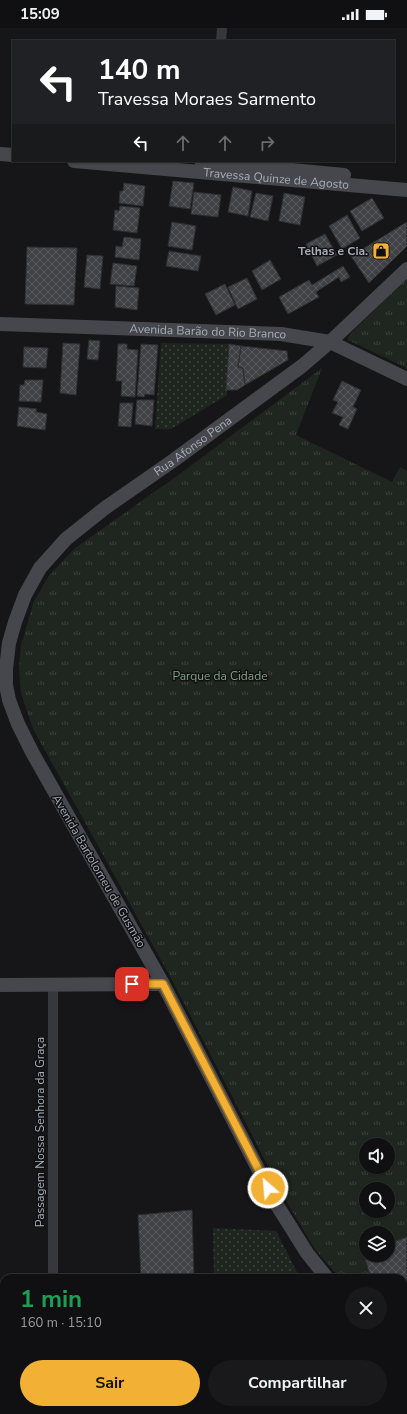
<!DOCTYPE html>
<html lang="pt">
<head>
<meta charset="utf-8">
<style>
  :root { --surface:#101012; --page:#19191b; --text:#f1f3f6; --muted:#9c9d9f; --line:#303032; --accent:#f2b134 }
  body { margin:0; font-family:"Nunito Sans",sans-serif; background:var(--page); color:var(--text); height:100vh; display:flex; flex-direction:column; font-size:15px; white-space:nowrap }
  * { box-sizing:border-box; margin:0 }
  p { font-size:13px; color:var(--muted) }
  .icon { flex:none; width:22px; height:22px; fill:none; stroke:currentColor; stroke-width:2; stroke-linecap:round; stroke-linejoin:round }
  .map { position:relative; flex:1; overflow:hidden }
  .side { position:absolute; left:0px; top:1246px; width:407px; height:140px; display:flex; flex-direction:column; background:var(--surface); border-radius:12px 12px 0 0; box-shadow:0 1px 3px #0004,0 0 0 1px var(--line) }
  .side>* { flex:none }
  .banner { position:absolute; left:12px; top:12px; width:383px; height:122px; border-radius:0px; box-shadow:0 1px 3px #0004,0 0 0 1px var(--line); background:#202124; color:#fff; overflow:hidden }
  .controls { position:absolute; left:359px; top:1110px; display:grid; gap:8px }
  .controls a { display:grid; place-items:center; width:36px; height:36px; border-radius:50%; background:var(--surface); box-shadow:0 1px 3px #0004,0 0 0 1px var(--line); font-size:20px }
  .pin { position:absolute; display:grid; place-items:center; width:34px; height:34px; color:#fff; margin:-17px; border-radius:8px; box-shadow:0 2px 6px #0006 }
  .me { position:absolute; width:44px; margin:-22px; rotate:333deg; stroke-linejoin:round; filter:drop-shadow(0 0 3px #0008) }
  .turn { display:flex; align-items:center; gap:14px; height:84px; padding:0 20px; font-size:18px }
  .turn .icon { width:52px; height:52px; stroke-width:2.5 }
  .turn b { display:block; font-size:28px; line-height:34px }
  .lanes { display:flex; align-items:center; height:38px; padding:0 20px; background:#0003; justify-content:center; gap:20px; direction:ltr }
  .lanes .off { opacity:.35 }
  .round { display:grid; place-items:center; flex:none; width:42px; height:42px; border-radius:21px; background:var(--page) }
  .overview { display:flex; align-items:center; justify-content:space-between; height:68px; padding:0 20px }
  h1 { font-size:24px; font-weight:700; line-height:30px; color:#1e9e55 }
  .button { display:flex; gap:8px; margin-top:auto; padding:8px 20px }
  .button a { flex:1; height:46px; border-radius:24px; background:var(--accent); color:#111; font-size:16px; font-weight:700; line-height:46px; text-align:center }
  .button a+a { background:var(--page); color:var(--text) }
  .status { display:flex; justify-content:space-between; align-items:center; height:28px; padding:0 20px; background:var(--surface); direction:ltr }
  .status svg { height:11px; fill:currentColor }
  .map>svg:first-child { display:block }
  .grass { fill:url(#grass-dots) }
  .park { fill:url(#park-tufts); fill-rule:evenodd }
  .building { fill:url(#building-cross-hatch); stroke:#303034 }
  .lines { fill:none; stroke-linecap:round; stroke-linejoin:round }
  .street { stroke:#37383d; stroke-width:10 }
  .secondary { stroke:#45474d; stroke-width:14 }
  .route-casing { stroke:#9d7322; stroke-width:10 }
  .route { stroke:#f2b134; stroke-width:7 }
  .labels { text-anchor:middle; stroke-width:3; stroke-linejoin:round; paint-order:stroke }
  .street-label { font-size:12px; fill:#a8adb8; stroke:#111113 }
  .poi-label { font-size:12px; font-weight:bold; fill:#a8adb8; stroke:#111113; text-anchor:end }
  .park-label { font-size:12px; fill:#7fa381; stroke:#111113 }
</style>
</head>
<body>
<div class="status"><b>15:09</b><svg viewBox="0 0 49 12"><path d="M0 12V9h3v3zM5 12V6h3v6zM10 12V3h3v9zM15 12V0h3v12zM26 1h20v11H26zM47 4h2v5h-2z"/></svg></div>
<div class="map">
<svg width="407" height="1386" viewBox="0 0 407 1386">
  <defs>
    <pattern id="grass-dots" width="8" height="8" patternUnits="userSpaceOnUse"><rect width="8" height="8" fill="#1e261f"/><path d="M2 2h.1M6 6h.1" fill="none" stroke="#3c433d" stroke-width="1.8" stroke-linecap="round"/></pattern>
    <pattern id="park-tufts" width="24" height="20" patternUnits="userSpaceOnUse"><rect width="24" height="20" fill="#1e261f"/><path d="M3 7l-1-3M5 7V3M7 7l1-3M15 17l-1-3M17 17v-4M19 17l1-3" fill="none" stroke="#3c433d"/></pattern>
    <pattern id="building-cross-hatch" width="8" height="8" patternUnits="userSpaceOnUse"><rect width="8" height="8" fill="#404145"/><path d="M0 0l8 8M0 8l8-8" fill="none" stroke="#595a5e"/></pattern>
  </defs>
  <rect width="100%" height="100%" fill="#161618"/>
  <path class="grass" d="M 161,315 L 229,316 L 227,367 L 171,401 L 155,401 Z
    M 213,1200 L 276,1203 L 300,1250 L 214,1250 Z"/>
  <path class="park" d="M 407,250 L 407,340 L 348,312 L 348,309 L 351,305 Z
    M 322,340 L 296,407 L 392,454 L 400,439 L 407,443 L 407,1329 L 403,1324 L 403,1250 L 340,1250 L 314,1220 L 284,1169 L 172,952 L 81,787 L 33,701 L 21,665 L 19,639 L 21,617 L 34,573 L 48,549 L 74,521 L 181,445 ZM 366,1117 L 388,1117 L 388,1139 L 366,1139 ZM 366,1161 L 388,1161 L 388,1183 L 366,1183 ZM 366,1205 L 388,1205 L 388,1227 L 366,1227 Z"/>
  <path class="building" d="M 173,153 L 194,155 L 190,181 L 169,178 Z
    M 124,155 L 145,158 L 143,178 L 119,175 L 120,163 L 123,163 Z
    M 233,159 L 252,163 L 248,188 L 228,184 Z
    M 194,164 L 221,167 L 218,189 L 191,186 Z
    M 256,165 L 273,168 L 268,193 L 250,189 Z
    M 284,165 L 305,169 L 300,197 L 279,193 Z
    M 372,170 L 384,190 L 362,203 L 350,183 Z
    M 120,178 L 140,180 L 137,205 L 113,202 L 115,182 L 119,183 Z
    M 347,187 L 360,210 L 342,221 L 329,198 Z
    M 172,194 L 196,198 L 192,222 L 168,218 Z
    M 407,194 L 407,218 L 369,255 L 351,228 Z
    M 325,206 L 337,227 L 317,238 L 306,216 Z
    M 124,209 L 141,211 L 139,232 L 115,229 L 116,218 L 122,219 Z
    M 27,219 L 77,220 L 74,277 L 25,276 Z
    M 169,223 L 201,228 L 198,243 L 166,238 Z
    M 87,227 L 103,228 L 100,261 L 84,259 Z
    M 270,232 L 281,251 L 262,262 L 252,243 Z
    M 113,235 L 137,238 L 134,258 L 110,256 Z
    M 343,238 L 350,249 L 341,254 L 339,249 L 316,264 L 319,269 L 288,286 L 279,269 L 309,252 L 312,257 Z
    M 247,250 L 257,271 L 238,281 L 228,259 Z
    M 225,256 L 235,277 L 216,287 L 205,266 Z
    M 116,258 L 139,260 L 137,282 L 115,279 Z
    M 89,312 L 100,313 L 98,332 L 87,331 Z
    M 63,315 L 80,316 L 76,367 L 60,365 Z
    M 118,316 L 127,316 L 127,321 L 138,322 L 135,369 L 121,368 L 122,353 L 116,353 Z
    M 141,316 L 158,317 L 154,367 L 145,366 L 144,369 L 137,368 Z
    M 229,316 L 241,318 L 238,339 L 243,340 L 245,357 L 237,362 L 226,362 Z
    M 241,318 L 287,323 L 288,332 L 245,357 L 243,340 L 238,339 Z
    M 24,319 L 48,320 L 46,340 L 23,339 Z
    M 25,352 L 43,352 L 41,374 L 19,373 L 20,357 L 24,357 Z
    M 342,353 L 361,362 L 353,379 L 357,381 L 348,401 L 339,397 L 343,389 L 332,385 L 338,374 L 333,372 Z
    M 137,372 L 154,372 L 152,398 L 135,396 Z
    M 120,375 L 133,375 L 131,399 L 118,398 Z
    M 19,379 L 37,381 L 36,384 L 47,386 L 45,402 L 17,398 Z
    M 192,1182 L 194,1250 L 141,1250 L 138,1187 Z
    M 407,1209 L 407,1264 L 403,1265 L 403,1250 L 371,1250 L 363,1224 L 366,1223 L 366,1227 L 388,1227 L 388,1216 Z"/>
  <g class="lines">
    <path class="street" d="M 221,13 L 222,0
      M 53,1250 L 53,957"/>
    <g class="secondary">
      <path d="M 0,126 L 13,127"/>
      <path id="s1" d="M 74,133 L 407,162"/>
      <path d="M 201,133 L 344,147"/>
      <path id="s2" d="M 0,296 L 281,306 L 330,314 L 407,351"/>
      <path d="M 0,957 L 163,956"/>
      <path id="s3" d="M 327,1250 L 307,1225 L 275,1174 L 163,956 L 32,724 L 18,696 L 9,672 L 6,657 L 6,641 L 9,615 L 15,594 L 25,567 L 40,540 L 66,511 L 105,480 L 174,432 L 302,338 L 330,314 L 407,241"/>
      <path d="M 0,1293 L 4,1293"/>
      <path d="M 403,1337 L 407,1342"/>
      <path d="M 236,1386 L 236,1382"/>
    </g>
  </g>
  <g class="lines">
    <g class="route-casing">
      <path id="route" d="M 132,956 L 163,956 L 268,1160"/>
    </g>
    <use href="#route" class="route"/>
  </g>
  <defs>
    <g id="shop-square" transform="scale(0.9)"><rect x="-9" y="-9" width="18" height="18" rx="4" fill="#f2b134" stroke="#111113"/><path d="M-5-2.5h2.3a2.7 3.5 0 0 1 5.4 0H5L5.5 6h-11ZM-1.5-2.5h3a1.5 2.3 0 0 0-3 0Z" fill="#111"/></g>
  </defs>
  <g fill-rule="evenodd">
    <use href="#shop-square" x="381" y="223"/>
  </g>
  <g class="labels">
    <g class="street-label">
      <text dy="4" stroke="none"><textPath href="#s1" startOffset="203">Travessa Quinze de Agosto</textPath></text>
      <text dy="4" stroke="none"><textPath href="#s2" startOffset="208">Avenida Barão do Rio Branco</textPath></text>
      <text dy="4" stroke="none"><textPath href="#s3" startOffset="996">Rua Afonso Pena</textPath></text>
      <text transform="translate(99 843) rotate(60)" y="4">Avenida Bartolomeu de Gusmão</text>
      <text transform="translate(40 1104) rotate(-90)" y="4">Passagem Nossa Senhora da Graça</text>
    </g>
    <g class="poi-label">
      <text x="368" y="227">Telhas e Cia.</text>
    </g>
    <g class="park-label">
      <text x="220" y="652">Parque da Cidade</text>
    </g>
  </g>
</svg>
<div class="controls">
<a><svg class="icon" aria-label="sound" viewBox="0 0 24 24"><path d="M4 9h4l5-4v14l-5-4H4zM17 9q2 3 0 6"/></svg></a>
<a><svg class="icon" aria-label="search" viewBox="0 0 24 24"><circle cx="10" cy="10" r="6"/><path d="M15 15l6 6"/></svg></a>
<a><svg class="icon" aria-label="layers" viewBox="0 0 24 24"><path d="M12 4l9 5-9 5-9-5zM3 14l9 5 9-5"/></svg></a>
</div>
<div class="pin" style="left:132px;top:956px;background:#d93025"><svg class="icon" aria-label="arrive" viewBox="0 0 24 24"><path d="M6 21V4h12l-3 4 3 4H6"/></svg></div>
<svg class="me" style="left:268px;top:1160px" viewBox="-20 -20 40 40"><circle r="17" fill="#f2b134" stroke="#fff" stroke-width="3"/><path d="M0-11L8 9 0 5-8 9z" fill="#fff"/></svg>
<div class="banner">
<div class="turn"><svg class="icon" aria-label="left" viewBox="0 0 24 24"><path d="M17 20v-9H6M10 6l-5 5 5 5"/></svg><div><b>140 m</b>Travessa Moraes Sarmento</div></div>
<div class="lanes"><svg class="icon" aria-label="left" viewBox="0 0 24 24"><path d="M17 20v-9H6M10 6l-5 5 5 5"/></svg><svg class="icon off" aria-label="ahead" viewBox="0 0 24 24"><path d="M12 20V5M6 11l6-6 6 6"/></svg><svg class="icon off" aria-label="ahead" viewBox="0 0 24 24"><path d="M12 20V5M6 11l6-6 6 6"/></svg><svg class="icon off" aria-label="right" viewBox="0 0 24 24"><path d="M7 20v-9h11M14 6l5 5-5 5"/></svg></div>
</div>
<section class="side">
<div class="overview"><div><h1>1 min</h1><p>160 m · 15:10</p></div><a class="round"><svg class="icon" aria-label="close" viewBox="0 0 24 24"><path d="M6 6l12 12M18 6L6 18"/></svg></a></div>
<div class="button"><a>Sair</a><a>Compartilhar</a></div>
</section>
</div>
</body>
</html>
